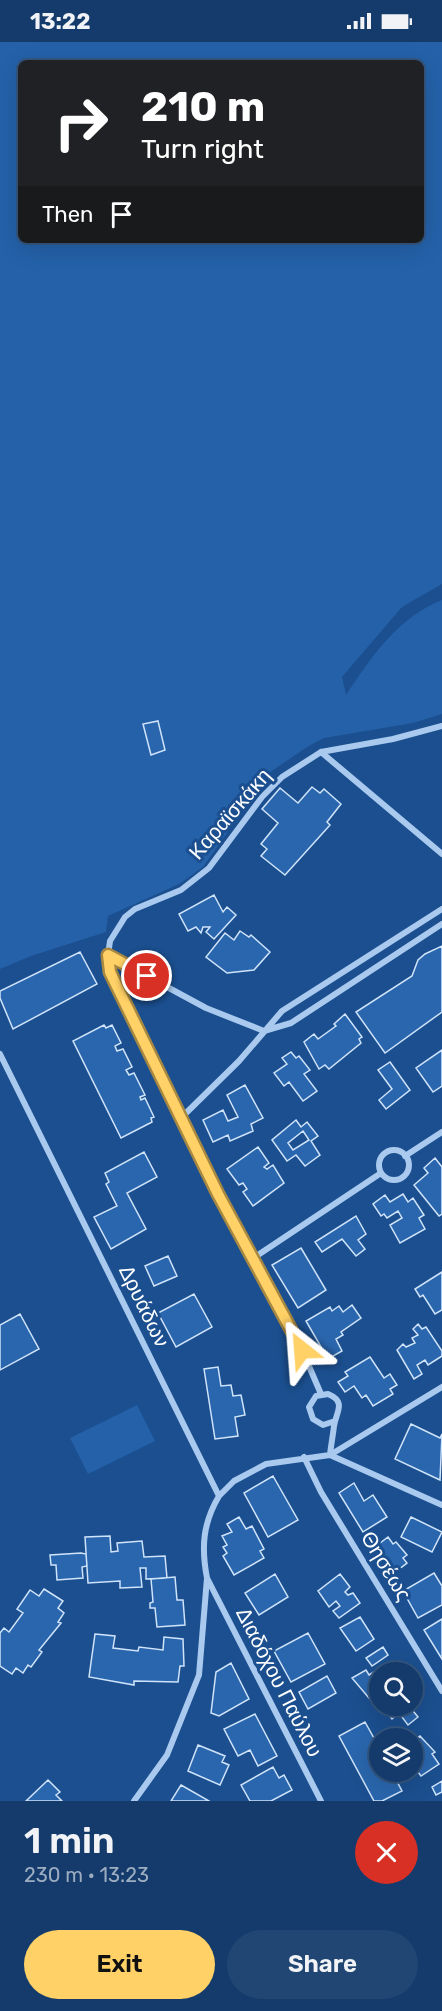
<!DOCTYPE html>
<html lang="en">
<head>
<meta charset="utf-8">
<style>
  :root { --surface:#143b6b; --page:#214673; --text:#f1f3f6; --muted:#9dadc1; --line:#33557e; --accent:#ffd166 }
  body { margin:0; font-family:Rubik,sans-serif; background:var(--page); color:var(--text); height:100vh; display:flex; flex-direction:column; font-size:22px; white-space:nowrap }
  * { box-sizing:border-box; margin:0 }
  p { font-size:20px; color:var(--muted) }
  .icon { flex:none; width:33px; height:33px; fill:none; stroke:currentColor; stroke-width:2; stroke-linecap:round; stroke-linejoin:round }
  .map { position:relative; height:1759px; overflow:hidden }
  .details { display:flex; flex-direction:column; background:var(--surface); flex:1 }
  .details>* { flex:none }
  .guide { position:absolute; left:18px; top:18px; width:406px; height:183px; border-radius:9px; box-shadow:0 6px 24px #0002,0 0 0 2px var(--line); background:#202124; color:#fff; overflow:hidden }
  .buttons { position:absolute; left:369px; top:1620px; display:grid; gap:12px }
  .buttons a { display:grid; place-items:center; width:54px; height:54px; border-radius:50%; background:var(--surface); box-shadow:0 6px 24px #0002,0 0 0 2px var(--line); font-size:30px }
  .pin { position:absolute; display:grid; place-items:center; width:51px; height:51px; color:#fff; margin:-26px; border:3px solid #fff; border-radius:50%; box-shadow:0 2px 6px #0007 }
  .me { position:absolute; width:66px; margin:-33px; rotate:332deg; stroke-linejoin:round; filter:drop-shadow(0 0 4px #0008) }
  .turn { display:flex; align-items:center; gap:21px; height:126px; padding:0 24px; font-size:27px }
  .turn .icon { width:78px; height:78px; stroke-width:2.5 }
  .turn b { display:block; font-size:42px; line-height:51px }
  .then { display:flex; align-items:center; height:57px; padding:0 24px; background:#0003; gap:12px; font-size:22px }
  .round { display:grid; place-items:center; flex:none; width:63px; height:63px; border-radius:32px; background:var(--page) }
  .summary { display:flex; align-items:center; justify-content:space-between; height:102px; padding:0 24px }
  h1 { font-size:36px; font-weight:600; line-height:45px }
  .cta { display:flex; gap:12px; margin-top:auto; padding:12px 24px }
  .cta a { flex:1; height:69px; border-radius:36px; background:var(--accent); color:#111; font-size:24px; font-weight:600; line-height:69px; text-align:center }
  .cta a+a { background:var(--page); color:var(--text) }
  .status { display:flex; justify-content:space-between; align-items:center; height:42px; padding:0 30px; background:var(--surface); direction:ltr }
  .status svg { height:16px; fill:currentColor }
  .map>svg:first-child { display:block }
  .green { fill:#2461a8; fill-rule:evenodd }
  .building { fill:#2a66ad; stroke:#cfe3fa; stroke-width:1.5; fill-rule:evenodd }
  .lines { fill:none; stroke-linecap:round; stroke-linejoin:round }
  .minor { stroke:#a9c9ee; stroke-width:6 }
  .route-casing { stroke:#a68842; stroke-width:15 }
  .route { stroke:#ffd166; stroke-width:10 }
  .labels { text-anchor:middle; stroke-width:6; stroke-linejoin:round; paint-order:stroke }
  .street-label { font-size:21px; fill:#fff; stroke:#1b4f8f }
</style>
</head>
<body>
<div class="status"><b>13:22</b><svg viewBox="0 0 49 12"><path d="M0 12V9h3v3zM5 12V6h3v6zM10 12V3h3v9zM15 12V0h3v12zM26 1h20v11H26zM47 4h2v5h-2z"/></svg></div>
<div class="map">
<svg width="442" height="1759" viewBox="0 0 442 1759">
  <rect width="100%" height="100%" fill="#1b4f8f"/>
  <path class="green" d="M 0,0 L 442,0 L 442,542 L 402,565 L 342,635 L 346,653 C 372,614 397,576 442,558 L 442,672 L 413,681 L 324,696 L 307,705 L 269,731 L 203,825 L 179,842 L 108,874 L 106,890 L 31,914 L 0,927 ZM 21,21 L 422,21 L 422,198 L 21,198 Z
    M 137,1363 L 155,1399 L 88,1432 L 70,1396 Z"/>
  <path class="building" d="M 158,679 L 165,708 L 151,713 L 143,682 Z
    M 312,745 L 320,751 L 324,747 L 341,762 L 327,780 L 330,783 L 285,833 L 261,814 L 267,807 L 261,802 L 278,781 L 262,767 L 280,746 L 298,761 Z
    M 214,853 L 223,870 L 227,865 L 236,873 L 214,897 L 206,890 L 210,885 L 203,885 L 201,891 L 196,885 L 188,889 L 179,872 Z
    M 240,889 L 249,895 L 251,893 L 270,910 L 254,928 L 227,931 L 206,915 L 225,891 L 234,898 Z
    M 442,904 L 442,970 L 385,1011 L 356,970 L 412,934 L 418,918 L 425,912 Z
    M 80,910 L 97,942 L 13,987 L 0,956 L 0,949 Z
    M 345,972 L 362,995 L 359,997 L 361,1001 L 329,1027 L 325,1023 L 319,1027 L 304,1000 L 314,992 L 318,997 L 336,984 L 334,982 Z
    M 104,983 L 106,986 L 112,983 L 121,1001 L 115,1004 L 117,1009 L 123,1007 L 132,1025 L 126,1028 L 129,1033 L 134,1031 L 145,1053 L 140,1055 L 141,1058 L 145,1056 L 154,1075 L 151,1076 L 152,1080 L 121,1096 L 73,999 Z
    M 442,1008 L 442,1044 L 433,1050 L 416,1026 Z
    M 291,1010 L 296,1016 L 299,1014 L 310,1028 L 304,1032 L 317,1049 L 303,1059 L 289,1040 L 284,1044 L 274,1031 L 287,1022 L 282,1016 Z
    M 390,1020 L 410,1048 L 386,1067 L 379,1058 L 392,1047 L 378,1028 Z
    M 245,1043 L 263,1076 L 251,1082 L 253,1089 L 230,1099 L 228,1093 L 213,1100 L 203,1078 L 223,1068 L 228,1079 L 238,1075 L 227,1053 Z
    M 296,1078 L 301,1085 L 307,1080 L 318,1094 L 311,1099 L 320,1113 L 305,1124 L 296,1113 L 287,1119 L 272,1098 ZM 303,1089 L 309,1098 L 293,1108 L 288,1101 Z
    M 258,1105 L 269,1121 L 264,1125 L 267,1127 L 273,1123 L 284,1141 L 253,1164 L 243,1150 L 247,1147 L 243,1141 L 239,1143 L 227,1127 Z
    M 144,1110 L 157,1135 L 127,1151 L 146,1187 L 111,1207 L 94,1175 L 117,1164 L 106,1142 L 109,1140 L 105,1131 Z
    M 435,1116 L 442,1125 L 442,1172 L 439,1174 L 414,1143 L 428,1131 L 424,1126 Z
    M 403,1152 L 408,1160 L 413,1156 L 424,1173 L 419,1176 L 425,1187 L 400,1201 L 390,1183 L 402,1176 L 398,1169 L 387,1176 L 384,1172 L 381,1174 L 373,1162 L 385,1153 L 390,1160 Z
    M 356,1174 L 366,1192 L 358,1198 L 365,1207 L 356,1214 L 342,1197 L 322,1210 L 315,1200 Z
    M 301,1206 L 326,1248 L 298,1266 L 272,1223 Z
    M 168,1214 L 177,1234 L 154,1244 L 145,1224 Z
    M 442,1230 L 442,1268 L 435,1272 L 423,1253 L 420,1255 L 415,1247 Z
    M 194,1252 L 212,1285 L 176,1305 L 158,1271 Z
    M 352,1263 L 361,1276 L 341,1290 L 343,1293 L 336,1297 L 342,1309 L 328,1317 L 306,1279 L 330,1265 L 332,1269 L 339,1264 L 343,1270 Z
    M 20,1272 L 39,1307 L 0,1328 L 0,1283 Z
    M 418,1282 L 422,1287 L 426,1285 L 442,1309 L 442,1314 L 428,1323 L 425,1318 L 417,1323 L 422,1332 L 414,1337 L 397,1308 L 403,1302 L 406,1305 L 415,1301 L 412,1296 L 418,1293 L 413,1287 Z
    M 370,1315 L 384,1336 L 390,1332 L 397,1343 L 390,1347 L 393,1352 L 373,1364 L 366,1353 L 362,1356 L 354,1344 L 345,1350 L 338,1340 L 348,1334 L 345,1330 Z
    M 218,1325 L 221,1344 L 231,1343 L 233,1354 L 241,1353 L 245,1373 L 235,1375 L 238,1394 L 215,1397 L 204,1327 Z
    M 411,1382 L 440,1396 L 442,1392 L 440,1438 L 395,1417 Z
    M 273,1434 L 298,1478 L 268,1495 L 244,1451 Z
    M 354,1441 L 364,1459 L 373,1453 L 387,1475 L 363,1490 L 339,1451 Z
    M 239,1475 L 246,1487 L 252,1484 L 264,1507 L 260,1509 L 264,1516 L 234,1533 L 223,1514 L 227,1511 L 223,1505 L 227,1503 L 222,1494 L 232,1490 L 227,1482 Z
    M 411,1475 L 442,1490 L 432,1510 L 401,1495 Z
    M 110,1494 L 111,1510 L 118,1509 L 117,1501 L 142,1499 L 144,1515 L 165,1514 L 167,1536 L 146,1537 L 146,1526 L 140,1526 L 142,1545 L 120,1546 L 120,1539 L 88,1541 L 85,1495 Z
    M 388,1495 L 393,1502 L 396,1500 L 407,1513 L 403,1516 L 407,1521 L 394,1531 L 375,1505 Z
    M 81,1511 L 86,1512 L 87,1524 L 82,1525 L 83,1536 L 57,1538 L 56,1523 L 51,1523 L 50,1513 Z
    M 434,1531 L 442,1544 L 442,1563 L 418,1576 L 403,1549 Z
    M 275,1532 L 288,1555 L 259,1573 L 245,1551 Z
    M 340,1532 L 350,1545 L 345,1550 L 348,1553 L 353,1551 L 360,1561 L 339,1576 L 333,1569 L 340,1564 L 336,1559 L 329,1565 L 318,1549 Z
    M 175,1535 L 177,1558 L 183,1558 L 185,1583 L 157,1585 L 155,1566 L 150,1566 L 150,1561 L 153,1560 L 151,1537 Z
    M 44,1547 L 63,1559 L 58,1566 L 64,1571 L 58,1580 L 61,1581 L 39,1608 L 42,1610 L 31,1625 L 28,1623 L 23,1631 L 16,1626 L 12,1632 L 0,1624 L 0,1591 L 4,1586 L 9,1590 L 23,1571 L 17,1567 L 30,1548 L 39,1554 Z
    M 360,1575 L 374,1597 L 356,1609 L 340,1586 Z
    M 442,1577 L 442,1617 L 424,1588 Z
    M 308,1591 L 325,1622 L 291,1640 L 274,1609 Z
    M 95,1592 L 115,1594 L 113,1606 L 138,1609 L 139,1605 L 163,1608 L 164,1595 L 183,1597 L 184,1624 L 180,1624 L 178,1640 L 134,1639 L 134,1643 L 89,1635 Z
    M 383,1605 L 388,1613 L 372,1624 L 366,1616 Z
    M 231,1621 L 249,1657 L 219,1674 L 211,1671 L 216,1630 Z
    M 383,1624 L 387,1630 L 380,1630 L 380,1649 L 369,1656 L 352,1636 L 366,1628 L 369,1633 Z
    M 327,1634 L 336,1651 L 308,1667 L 299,1650 Z
    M 387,1664 L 409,1664 L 418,1675 L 408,1683 L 399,1671 L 392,1677 L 384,1666 Z
    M 255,1672 L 277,1714 L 258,1724 L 250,1708 L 238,1714 L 224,1687 Z
    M 365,1680 L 380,1707 L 380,1730 L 392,1730 L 402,1749 L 382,1759 L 374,1759 L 339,1694 Z
    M 420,1694 L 435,1710 L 432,1712 L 439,1722 L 421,1734 L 412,1722 L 412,1699 Z
    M 198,1703 L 225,1714 L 222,1720 L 229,1723 L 220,1743 L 188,1729 Z
    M 273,1725 L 279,1736 L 284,1733 L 292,1748 L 271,1759 L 250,1759 L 241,1743 Z
    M 48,1738 L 60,1750 L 56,1753 L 62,1759 L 26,1759 Z
    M 442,1739 L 442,1750 L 436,1753 L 432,1745 Z
    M 181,1743 L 209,1759 L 171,1759 Z"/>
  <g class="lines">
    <path class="minor" d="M 321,710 L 442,812
      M 108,913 L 206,966 L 264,989 L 291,981 L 442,882
      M 0,1012 L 219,1454 C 203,1481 201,1505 207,1536 L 321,1759
      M 182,1075 L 239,1019 L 282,969 L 442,867
      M379 1123a15 15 0 1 1 30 0a15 15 0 1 1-30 0Z
      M 405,1114 L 442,1090
      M 252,1217 L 381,1131
      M 321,1352 L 302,1308 L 218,1152 L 110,930 L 108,913 L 110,899 L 125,875 L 135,867 L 181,848 L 209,826 L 262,755 L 282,735 L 321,710 L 393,697 L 442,684
      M 330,1413 C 331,1403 333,1393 334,1384 C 336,1370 347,1360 328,1352 L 316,1354 L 309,1365 L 313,1377 L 323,1383 L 335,1379
      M 330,1413 L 442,1463
      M 304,1415 L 321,1450 L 442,1649
      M 219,1454 L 234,1439 L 266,1422 L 330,1413 L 442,1345
      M 134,1759 L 167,1713 L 199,1633 L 207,1536"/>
  </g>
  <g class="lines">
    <g class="route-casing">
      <path id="route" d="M 147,934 L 108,913 L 110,930 L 218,1152 L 302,1308"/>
    </g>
    <use href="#route" class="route"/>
  </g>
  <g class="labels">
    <g class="street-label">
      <text transform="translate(230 772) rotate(-49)" y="7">Καραϊσκάκη</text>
      <text transform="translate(144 1264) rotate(64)" y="7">Δρυάδων</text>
      <text transform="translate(386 1524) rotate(59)" y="7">Θησέως</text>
      <text transform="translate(279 1640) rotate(63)" y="7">Διαδόχου Παύλου</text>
    </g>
  </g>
</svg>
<div class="buttons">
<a><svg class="icon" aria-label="search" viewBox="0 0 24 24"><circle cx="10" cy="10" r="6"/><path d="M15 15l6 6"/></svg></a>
<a><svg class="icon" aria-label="layers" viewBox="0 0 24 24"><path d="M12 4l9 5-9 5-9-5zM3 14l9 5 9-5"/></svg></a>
</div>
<div class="pin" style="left:147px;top:934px;background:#d93025"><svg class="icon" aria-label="arrive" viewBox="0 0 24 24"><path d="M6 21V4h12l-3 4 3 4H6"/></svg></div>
<svg class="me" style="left:302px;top:1308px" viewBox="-20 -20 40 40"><path d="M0-17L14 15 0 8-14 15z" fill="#ffd166" stroke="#fff" stroke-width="4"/></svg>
<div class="guide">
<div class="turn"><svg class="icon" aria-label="right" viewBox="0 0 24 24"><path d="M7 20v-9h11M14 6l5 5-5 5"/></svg><div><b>210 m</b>Turn right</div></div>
<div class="then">Then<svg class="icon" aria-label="arrive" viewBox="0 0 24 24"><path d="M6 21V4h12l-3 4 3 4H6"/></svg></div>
</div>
</div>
<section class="details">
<div class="summary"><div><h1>1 min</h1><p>230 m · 13:23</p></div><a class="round" style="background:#d93025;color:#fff"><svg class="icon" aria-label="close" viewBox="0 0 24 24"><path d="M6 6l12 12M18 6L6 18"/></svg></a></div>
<div class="cta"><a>Exit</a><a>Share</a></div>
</section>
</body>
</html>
